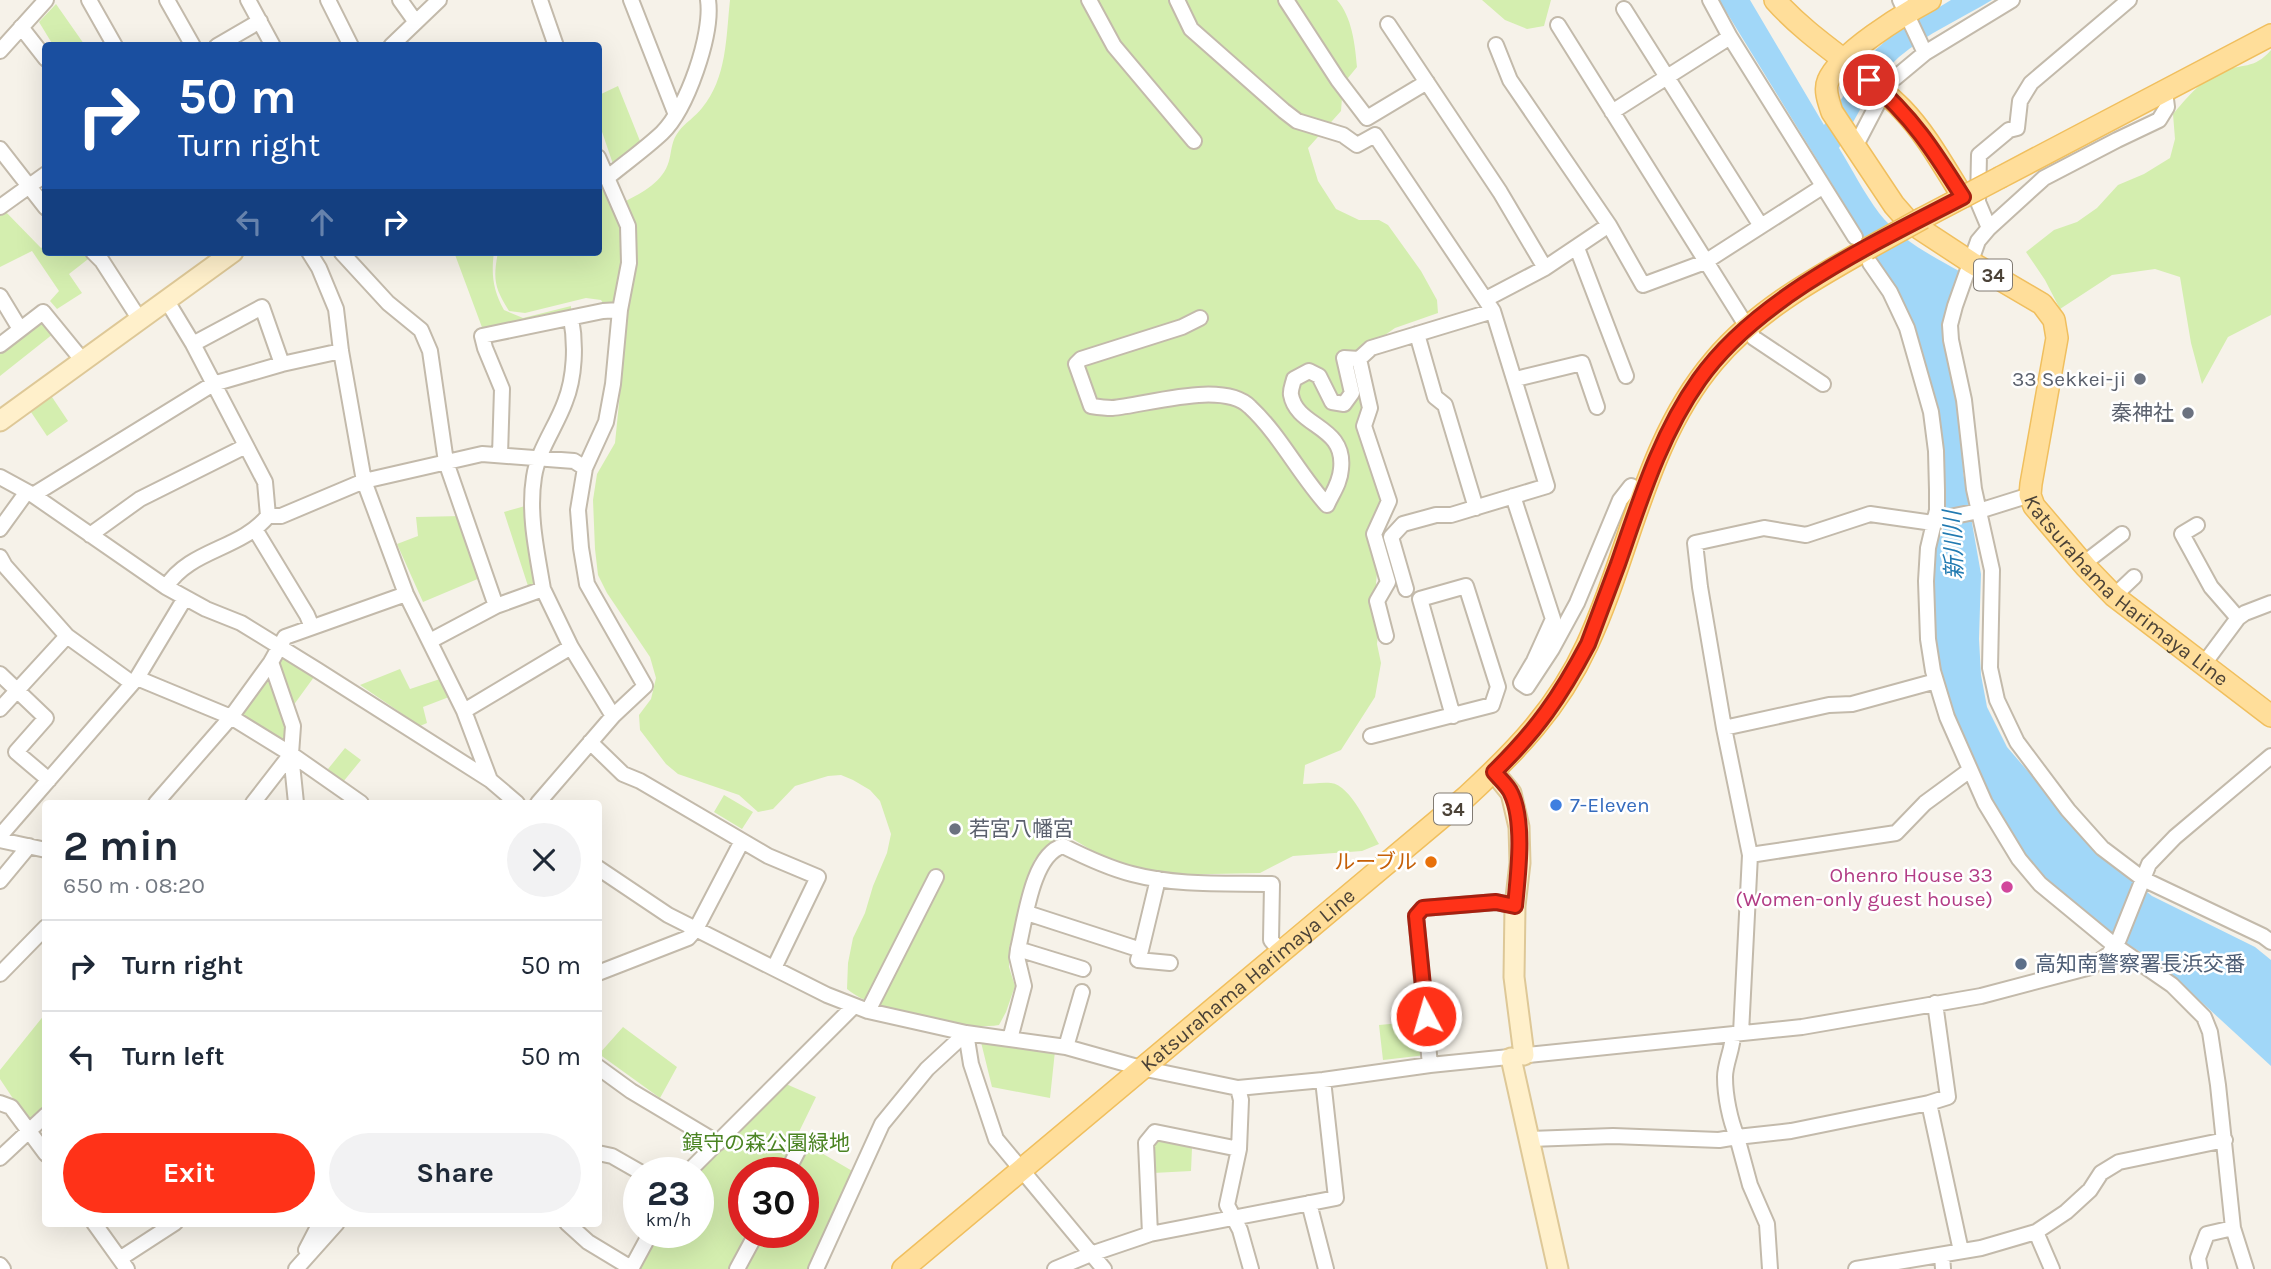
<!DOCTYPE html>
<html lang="en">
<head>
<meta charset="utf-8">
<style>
  :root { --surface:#fff; --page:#f2f2f3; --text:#1f2937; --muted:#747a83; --line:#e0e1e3; --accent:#ff3218 }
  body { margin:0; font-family:Karla,"Noto Sans JP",sans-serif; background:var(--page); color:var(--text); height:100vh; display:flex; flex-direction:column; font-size:26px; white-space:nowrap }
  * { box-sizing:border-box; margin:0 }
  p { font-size:23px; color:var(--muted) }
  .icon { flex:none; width:38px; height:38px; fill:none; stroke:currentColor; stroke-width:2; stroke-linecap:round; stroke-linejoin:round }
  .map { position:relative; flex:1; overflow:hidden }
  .details { position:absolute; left:42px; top:800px; width:560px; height:427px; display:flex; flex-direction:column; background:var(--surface); border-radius:7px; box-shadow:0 7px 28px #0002 }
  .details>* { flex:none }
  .top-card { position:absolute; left:42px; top:42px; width:560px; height:214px; border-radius:7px; box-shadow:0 7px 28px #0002; background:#1a4fa0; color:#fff; overflow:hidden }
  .speed { position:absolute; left:623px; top:1157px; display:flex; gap:14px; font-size:35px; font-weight:700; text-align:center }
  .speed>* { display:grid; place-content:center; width:91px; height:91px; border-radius:50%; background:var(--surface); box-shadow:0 7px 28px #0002; line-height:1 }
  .speed small { font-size:18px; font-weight:400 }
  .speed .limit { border:10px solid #d22; background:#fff; color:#111 }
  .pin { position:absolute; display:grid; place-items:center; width:60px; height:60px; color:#fff; margin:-30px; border:4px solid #fff; border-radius:50%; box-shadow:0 2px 7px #0007 }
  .me { position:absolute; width:77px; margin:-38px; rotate:354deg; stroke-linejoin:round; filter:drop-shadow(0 0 5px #0008) }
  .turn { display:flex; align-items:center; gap:24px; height:147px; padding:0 21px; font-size:32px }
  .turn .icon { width:91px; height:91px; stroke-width:2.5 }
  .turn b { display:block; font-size:49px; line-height:60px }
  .lanes { display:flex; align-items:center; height:66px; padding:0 21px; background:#0003; justify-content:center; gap:35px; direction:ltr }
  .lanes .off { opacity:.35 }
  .round { display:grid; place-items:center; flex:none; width:74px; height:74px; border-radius:37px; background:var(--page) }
  .headline { display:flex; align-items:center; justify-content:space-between; height:119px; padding:0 21px }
  h1 { font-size:42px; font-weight:700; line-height:52px }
  .action { display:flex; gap:14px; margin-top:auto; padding:14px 21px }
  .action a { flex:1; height:80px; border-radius:42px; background:var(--accent); color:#fff; font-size:28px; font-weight:700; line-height:80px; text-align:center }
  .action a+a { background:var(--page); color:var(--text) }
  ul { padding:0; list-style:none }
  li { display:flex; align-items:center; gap:21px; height:91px; padding:0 21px; border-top:2px solid var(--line) }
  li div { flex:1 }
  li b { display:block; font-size:26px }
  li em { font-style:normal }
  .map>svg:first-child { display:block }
  .green { fill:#d4eeaf; fill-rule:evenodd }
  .water { fill:#a1d7f8 }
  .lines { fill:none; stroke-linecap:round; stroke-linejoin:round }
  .street-casing { stroke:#c3baab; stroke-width:18 }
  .secondary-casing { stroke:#dec897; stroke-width:23 }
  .primary-casing { stroke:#f0bf5e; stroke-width:24 }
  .street { stroke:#fff; stroke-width:14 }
  .secondary { stroke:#fff0cb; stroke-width:19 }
  .primary { stroke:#ffde9a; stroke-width:21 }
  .primary-bridge-casing { stroke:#f0bf5e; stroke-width:24; stroke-linecap:butt }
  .primary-bridge { stroke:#ffde9a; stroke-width:21 }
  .route-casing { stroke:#a62010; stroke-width:18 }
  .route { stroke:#ff3218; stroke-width:12 }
  .worship-dot { fill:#6b7280; stroke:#fff; stroke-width:2.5 }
  .shop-dot { fill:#3f7fe0; stroke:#fff; stroke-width:2.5 }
  .food-dot { fill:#e8710a; stroke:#fff; stroke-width:2.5 }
  .hotel-dot { fill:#d1479c; stroke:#fff; stroke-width:2.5 }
  .service-dot { fill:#5c6f8a; stroke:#fff; stroke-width:2.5 }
  .labels { text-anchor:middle; stroke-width:5; stroke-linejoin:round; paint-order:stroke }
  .shield { fill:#fff; stroke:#817b73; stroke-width:2 }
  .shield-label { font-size:19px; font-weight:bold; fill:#4b4237 }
  .worship-label { font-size:21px; fill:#5b616d; stroke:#fff; text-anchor:end }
  .street-label { font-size:21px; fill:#4b4237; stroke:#fff }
  .shop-label { font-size:21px; fill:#366cbe; stroke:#fff; text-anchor:start }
  .food-label { font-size:21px; fill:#c56008; stroke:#fff; text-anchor:end }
  .hotel-label { font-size:21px; fill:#b23c85; stroke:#fff; text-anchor:end }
  .service-label { font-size:21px; fill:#4e5e75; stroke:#fff; text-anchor:start }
  .park-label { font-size:21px; fill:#4b8423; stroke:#fff }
  .water-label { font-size:23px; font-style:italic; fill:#217ab1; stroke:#fff }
</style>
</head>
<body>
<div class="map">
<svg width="2271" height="1269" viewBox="0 0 2271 1269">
  <rect width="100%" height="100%" fill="#f6f2e9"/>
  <path class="green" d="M 730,0 L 1337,0 C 1352,17 1355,44 1357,67 L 1343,84 L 1341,111 L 1308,148 L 1318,181 L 1336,209 L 1359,220 L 1379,220 L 1388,225 L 1421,271 L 1437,300 L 1438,313 L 1395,328 L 1375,342 L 1358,394 L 1374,460 L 1383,517 L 1376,583 L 1381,605 L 1377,644 L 1381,663 L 1375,697 L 1341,750 L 1305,765 L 1303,784 C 1311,784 1322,782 1331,783 C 1351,785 1369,828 1379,844 L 1362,851 L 1293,856 L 1260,873 L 1164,875 L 1112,866 L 1103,857 L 1071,838 L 1061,837 L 1044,848 L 1034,860 L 1009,948 L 1009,967 L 1015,986 L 1006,1012 L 999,1025 C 965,1030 929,1021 897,1010 C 875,1003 867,1004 847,989 L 848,963 L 853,938 L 865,913 L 873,886 L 887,853 L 891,834 L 880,801 L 870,790 L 853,780 L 841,775 L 828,776 L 795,786 L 773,809 L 758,812 L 739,795 L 678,774 L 666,764 L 640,730 L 639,715 L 651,699 L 656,678 L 650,657 L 607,593 L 598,575 L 595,549 L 593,500 L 597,474 L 615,443 L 621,383 L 614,320 L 601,300 L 586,298 L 525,313 L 509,311 C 494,287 493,279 498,252 L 598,252 L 599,176 L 626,201 C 643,192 663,182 669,161 C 672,150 671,141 679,131 C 685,123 695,117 702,108 C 727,78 726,37 730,0 Z
    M 1482,0 L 1551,0 L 1544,26 L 1527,29 L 1505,20 Z
    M 56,4 L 84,44 L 82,45 L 53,45 L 39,22 Z
    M 2271,50 L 2271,315 L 2228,337 L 2202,384 L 2191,343 L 2180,277 L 2155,269 L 2112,275 L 2060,309 L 2045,280 L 2026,252 L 2054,230 L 2077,222 L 2097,208 L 2118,185 L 2144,174 L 2170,158 L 2175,139 L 2173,114 C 2186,99 2202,79 2220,72 C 2242,63 2254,70 2271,50 Z
    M 618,86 L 640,141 L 613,164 L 599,123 L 599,95 Z
    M 3,209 L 41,248 L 45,245 L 46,252 L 87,252 L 92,256 L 69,274 L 82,293 L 57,309 L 50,301 L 59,291 L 32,251 L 0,267 L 0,212 Z
    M 454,252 L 494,252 C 491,275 493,290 504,310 L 523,318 L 571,306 L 571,318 L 483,330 Z
    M 41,319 L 53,334 L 0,376 L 0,351 Z
    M 50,394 L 68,421 L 47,436 L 29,409 Z
    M 525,506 L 537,582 L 528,586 L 504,512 Z
    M 461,516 L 480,578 L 423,602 L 397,544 L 418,536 L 416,517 Z
    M 282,657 L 314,677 L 290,710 L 275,668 Z
    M 400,669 L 410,689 L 440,679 L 449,697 L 423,707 L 427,723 L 420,726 L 360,685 Z
    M 270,676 L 288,732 L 281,743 L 241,717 Z
    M 345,748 L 361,760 L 343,782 L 328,769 Z
    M 724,795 L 753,812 L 742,829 L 714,812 Z
    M 45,1014 L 45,1106 L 30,1124 L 0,1079 L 0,1070 Z
    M 1422,1021 L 1426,1055 L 1383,1060 L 1379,1025 Z
    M 623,1027 L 677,1067 L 660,1098 L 599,1054 Z
    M 980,1038 L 1055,1051 L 1050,1098 L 992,1087 Z
    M 786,1084 L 816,1097 L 796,1138 L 854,1172 L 810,1269 L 636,1269 L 657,1232 L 698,1232 L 698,1172 L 696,1172 ZM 744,1172 L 803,1172 L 803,1232 L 744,1232 Z
    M 1158,1139 L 1192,1148 L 1191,1171 L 1153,1173 L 1151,1146 Z"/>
  <path class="water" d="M 1719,0 L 1750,0 L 1824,125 L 1872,53 L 1890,37 L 1951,0 L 1992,0 C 1962,18 1926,34 1899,57 C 1872,81 1857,117 1839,148 C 1852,169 1864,193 1879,213 C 1899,239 1932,256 1959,271 L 1944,324 L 1944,337 L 1962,427 L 1963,472 L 1981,574 L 1979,639 L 1981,675 L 1987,707 L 2007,747 L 2100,855 L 2152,896 L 2255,947 L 2271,960 L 2271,1066 L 2159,963 L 2105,931 L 2086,912 L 2043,878 L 2019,851 L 1985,790 L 1947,709 L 1937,673 L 1931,617 L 1935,541 L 1943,534 L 1942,464 L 1895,293 L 1859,228 Z"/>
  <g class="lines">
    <g class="street-casing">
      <path id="street" d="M 89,0 L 115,46
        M 167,0 L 193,46
        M 248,0 L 273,46
        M 328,0 L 351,46
        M 400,0 L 415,21
        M 540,0 L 556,46
        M 631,0 L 676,115
        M 1089,0 L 1114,46 L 1194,141
        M 1177,0 L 1191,29 L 1284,111 L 1297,121 L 1343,135 L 1357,145 L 1375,135 L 1493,311 L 1547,486 L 1451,515 L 1436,515 L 1403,524 L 1391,537 L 1406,589
        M 1286,0 L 1338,80 L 1367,118 L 1427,82
        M 1710,0 L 1730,37 L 1855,237
        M 1900,0 L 1925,53
        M 1624,9 L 1761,226
        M 1388,24 L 1500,192 L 1545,268
        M 1558,25 L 1754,338 L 1823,384
        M 21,27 L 46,59
        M 1496,45 L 1510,80 L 1609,225 L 1643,285 L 1705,262 L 1822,187
        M 217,46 L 260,21
        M 391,46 L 439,0
        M 0,51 L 46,0
        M 1895,78 L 1925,53 L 2012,0
        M 2165,92 L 2167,107 L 2159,120 L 2117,140 L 2044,178 L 1989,228 L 1978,241 L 1955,306 L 1950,325 L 1951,340 L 1964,400 L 1974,489 L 1992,570 L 1990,668 L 1997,700 L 2017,742 L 2068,810 L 2102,848 L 2143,879 L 2263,936 L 2271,942
        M 1612,112 L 1730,37
        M 1855,147 L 1878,103
        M 0,149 L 46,208
        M 607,178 C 625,163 645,149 662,133 C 687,109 713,34 708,0
        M 0,207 L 46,174
        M 1989,228 L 1978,202 L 1979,155 L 2009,130 L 2017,128 L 2020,101 L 2031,83 L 2129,0
        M 1577,248 L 1626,376
        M 93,252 L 102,261 L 140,320
        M 309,252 L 319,268 L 336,309 L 341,351 L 364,481 L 406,594 L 464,711 L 490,780
        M 342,253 L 388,303 L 421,330 L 430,351 L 446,462 L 496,606
        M 1870,263 L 1890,292 L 1907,328 L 1931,412 L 1936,451 L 1937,490 L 1937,510 L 1928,548 L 1926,581 L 1928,639 L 1933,671 L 1947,717 L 1985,803 L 2019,859 L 2040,884 L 2114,945 L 2172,985 L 2204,1017 L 2210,1032 L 2218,1085 L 2233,1228 L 2246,1269
        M 0,296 L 20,329
        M 1486,299 L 1545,268 L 1609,225
        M 1200,318 L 1182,327 L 1081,359 L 1076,364 L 1091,406 C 1098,407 1105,408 1112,408 C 1147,405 1223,380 1250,407 C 1280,435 1299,474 1327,505 C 1333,492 1340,483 1341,469 C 1346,425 1297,428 1291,395 C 1290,390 1293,384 1294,379 L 1309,371 L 1319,376 L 1332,402 L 1344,404 L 1352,393 L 1344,358 L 1359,359 L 1371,348 L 1493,311
        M 1417,334 L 1435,397 L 1445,405 L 1476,508
        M 0,345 L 43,312 L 83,361
        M 1359,359 L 1370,408 L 1364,426 L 1389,501 L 1374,534 L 1388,582 L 1377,601 L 1386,636
        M 282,364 L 341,351
        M 1516,379 L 1582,363 L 1597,407
        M 500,455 L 502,389 L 485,348 L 482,336 L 603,311 L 620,310
        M 0,477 L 33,495 L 166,587 L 206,609 L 241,623 L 317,670 L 490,780 L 517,803
        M 33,495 L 213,384 L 282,364 L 262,307 L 193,344
        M 1513,496 L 1553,619 L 1534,661 L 1521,683 L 1527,687 L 1552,649 L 1577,603 L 1620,500 L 1631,486 L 1642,492
        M 268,516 L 281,516 L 364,481 L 482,454 L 574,461 L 585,468
        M 1935,517 L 1940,519 L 1979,511 L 2030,495
        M 2197,525 L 2182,534 L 2211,587 L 2238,618
        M 0,529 L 26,493
        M 256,531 L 307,615 L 312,627
        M 90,535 L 140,499 L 246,446
        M 0,557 L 5,566 L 67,636 L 132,683
        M 2083,564 L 2122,534
        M 166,587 C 190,549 240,550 268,516 L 265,482 L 193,344 L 167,301
        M 543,589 C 537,553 528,514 534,477 C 538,450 556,427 565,402 C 575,377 576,344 571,318
        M 2114,596 L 2134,577
        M 430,641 L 496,606 L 543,589 L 571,647
        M 2203,665 L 2238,618 L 2245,613 L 2271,603
        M 0,674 L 46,718 L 16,752 L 49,780
        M 137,678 L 231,717 L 291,754 L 361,803
        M 0,709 L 67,636
        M 464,711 L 571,647 L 613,716
        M 1724,728 L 1829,705 L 1852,704 L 1936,681
        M 1371,736 L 1492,705 L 1498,687 L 1466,586 L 1420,599 L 1453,716
        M 590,742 L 623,774 L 640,781 L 768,856 L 818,877 L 774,968
        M 156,803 L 231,717 L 271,662
        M 253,803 L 291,754
        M 296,803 L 291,754 L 293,726 L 271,662 L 285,637 L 406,594
        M 538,803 L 613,716 L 645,686 L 587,584 L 581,548 L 578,510 L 585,468 L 606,422 L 613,384 L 620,310 L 629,263 L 628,226 L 598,157
        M 0,836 L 137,678 L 185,598
        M 0,840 L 46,850
        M 1750,855 L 1896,833 L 1925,803 L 1970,770
        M 598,868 L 668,915 L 827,995 L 868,1011 L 966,1033 L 1066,1047 L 1141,1068 L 1238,1088 L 1323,1080 L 1430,1065 L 1802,1027 L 1981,996 L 2091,967 L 2109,954 L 2119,939 L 2149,864 L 2175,837 L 2271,756
        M 0,881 L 29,846
        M 1027,913 L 1141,950 L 1158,879
        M 1018,949 L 1083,969
        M 1141,950 L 1138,960 L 1170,963
        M 598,973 L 688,938 L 696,929 L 742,841
        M 0,974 L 46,927
        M 1935,1003 L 1948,1097 L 1929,1103 L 1961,1251
        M 868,1011 L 936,877
        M 966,1033 L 971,1064 L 996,1139 L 1104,1269
        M 1741,1033 L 1750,855 L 1724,728 L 1700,587 L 1695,543 L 1764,528 L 1806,535 L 1870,514 L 1933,523
        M 1733,1034 C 1733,1049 1725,1063 1725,1077 C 1725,1096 1730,1120 1737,1137 L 1791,1131 L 1929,1103
        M 1010,1039 L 1024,986 L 1017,957 L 1018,949 C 1025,921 1032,854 1063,846 C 1085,857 1108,868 1132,874 C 1177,886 1227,883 1272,884 L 1271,940 L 1280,951
        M 1066,1047 L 1082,992
        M 1430,1065 L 1416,916 L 1423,908 L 1496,902 L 1515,906
        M 598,1067 L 631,1091 L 718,1143
        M 1238,1088 L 1241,1100 L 1239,1149 L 1227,1205 L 1240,1230 L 1251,1269
        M 0,1103 L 11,1107 L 46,1154
        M 1530,1139 L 1613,1136 L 1719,1140 L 1737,1137 L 1750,1185 L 1767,1224 L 1770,1269
        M 598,1153 L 612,1156 L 640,1172
        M 0,1158 L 46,1115
        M 688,1172 L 854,1006
        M 787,1172 L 803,1141
        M 1309,1203 L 1326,1269
        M 94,1223 L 127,1269
        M 567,1223 L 588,1242 L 631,1268
        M 2036,1232 L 2052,1269
        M 1150,1234 L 1146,1143 L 1155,1132 L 1239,1149
        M 306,1250 L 320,1223
        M 1942,1255 L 1943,1269
        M 121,1258 L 175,1223
        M 0,1265 L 3,1269
        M 296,1269 L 337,1223
        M 631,1269 L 651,1232
        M 737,1269 L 757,1232
        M 816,1269 L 882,1124 L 927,1069 L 966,1033
        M 1055,1269 L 1091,1254 L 1150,1234 L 1336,1198 L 1323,1080
        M 1856,1269 L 1981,1248 L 2036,1232 L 2066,1212 L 2090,1190 L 2101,1173 L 2119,1162 L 2225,1140
        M 2200,1269 L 2198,1258 L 2207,1234 L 2233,1228"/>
    </g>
    <g class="secondary-casing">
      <path id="secondary" d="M 0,421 L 233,252
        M 1494,772 L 1511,793 L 1519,827 L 1520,863 L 1515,906 L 1514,977 L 1524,1055
        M 1511,1058 L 1558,1269"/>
    </g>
    <g class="primary-casing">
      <g id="primary">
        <path d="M 1775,0 C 1812,42 1863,69 1902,109 C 1927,135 1944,167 1963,197 L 1923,218"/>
        <path id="s1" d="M 1930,0 C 1904,14 1839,53 1828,81 C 1824,90 1829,103 1832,112 L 1894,205 L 1908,221 L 1972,263 L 2042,304 L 2054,320 L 2057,338 L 2031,484 L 2030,495 L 2034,506 L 2086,567 L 2114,596 L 2271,716"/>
        <path d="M 2001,177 L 2271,35"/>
        <path id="s2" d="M 903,1269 L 1466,797 C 1516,751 1558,708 1587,645 C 1631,551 1645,442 1714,361 C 1755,312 1812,280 1867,249"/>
      </g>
    </g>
    <use href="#street" class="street"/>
    <use href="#secondary" class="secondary"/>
    <use href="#primary" class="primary"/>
    <g class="primary-bridge-casing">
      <path id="primary-bridge" d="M 1963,197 L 2001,177
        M 1867,249 L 1923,218"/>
    </g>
    <use href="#primary-bridge" class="primary-bridge"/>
  </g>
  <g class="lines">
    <g class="route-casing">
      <path id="route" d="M 1426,1016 L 1416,916 L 1423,908 L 1496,902 L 1515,906 C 1518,875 1525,822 1511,793 C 1508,786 1499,778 1494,772 C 1537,730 1560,697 1588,644 C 1598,617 1608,591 1618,564 C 1640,501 1660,435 1699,380 C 1757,297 1875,243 1963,197 C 1934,151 1912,116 1869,80"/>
    </g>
    <use href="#route" class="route"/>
  </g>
  <g class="worship-dot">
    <circle cx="2140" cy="379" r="7"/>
    <circle cx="2188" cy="413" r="7"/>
    <circle cx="955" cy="829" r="7"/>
  </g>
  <circle class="shop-dot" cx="1556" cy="805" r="7"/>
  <circle class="food-dot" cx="1431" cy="862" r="7"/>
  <circle class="hotel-dot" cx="2007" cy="887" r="7"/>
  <circle class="service-dot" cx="2021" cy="964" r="7"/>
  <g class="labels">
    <g class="shield">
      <rect x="1974" y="259.5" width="38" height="31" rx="5"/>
      <rect x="1434" y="793.5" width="38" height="31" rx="5"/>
    </g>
    <g class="shield-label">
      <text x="1993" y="282">34</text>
      <text x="1453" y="816">34</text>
    </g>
    <g class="worship-label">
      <text x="2126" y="386">33 Sekkei-ji</text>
      <text x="2174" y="420">秦神社</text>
      <text x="969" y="836" text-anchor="start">若宮八幡宮</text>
    </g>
    <g class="street-label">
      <text dy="7" stroke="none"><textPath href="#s1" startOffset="789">Katsurahama Harimaya Line</textPath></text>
      <text dy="7" stroke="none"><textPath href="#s2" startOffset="450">Katsurahama Harimaya Line</textPath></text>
    </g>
    <g class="shop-label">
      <text x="1570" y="812">7-Eleven</text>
    </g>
    <g class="food-label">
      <text x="1417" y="869">ルーブル</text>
    </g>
    <g class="hotel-label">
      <text x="1993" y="882">Ohenro House 33<tspan x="1993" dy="24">(Women-only guest house)</tspan></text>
    </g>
    <g class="service-label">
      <text x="2035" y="971">高知南警察署長浜交番</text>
    </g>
    <g class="park-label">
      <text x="766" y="1150">鎮守の森公園緑地</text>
    </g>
    <g class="water-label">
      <text transform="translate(1953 545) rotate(-92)" y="8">新川川</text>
    </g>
  </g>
</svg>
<div class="speed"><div>23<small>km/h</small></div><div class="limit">30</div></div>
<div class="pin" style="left:1869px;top:80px;background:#d93025"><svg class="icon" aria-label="arrive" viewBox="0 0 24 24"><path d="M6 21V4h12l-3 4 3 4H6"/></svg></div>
<svg class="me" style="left:1426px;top:1016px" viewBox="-20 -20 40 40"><circle r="17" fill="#ff3218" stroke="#fff" stroke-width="3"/><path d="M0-11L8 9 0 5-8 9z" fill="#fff"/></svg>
<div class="top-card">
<div class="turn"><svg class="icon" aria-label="right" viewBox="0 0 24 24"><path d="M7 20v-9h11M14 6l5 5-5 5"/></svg><div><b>50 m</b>Turn right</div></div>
<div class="lanes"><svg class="icon off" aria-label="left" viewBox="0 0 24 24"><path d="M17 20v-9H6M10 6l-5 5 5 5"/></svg><svg class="icon off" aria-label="ahead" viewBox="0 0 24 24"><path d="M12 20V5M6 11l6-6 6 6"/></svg><svg class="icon" aria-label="right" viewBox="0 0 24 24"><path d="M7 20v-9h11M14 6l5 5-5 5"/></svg></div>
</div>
<section class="details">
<div class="headline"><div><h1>2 min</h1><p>650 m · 08:20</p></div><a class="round"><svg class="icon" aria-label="close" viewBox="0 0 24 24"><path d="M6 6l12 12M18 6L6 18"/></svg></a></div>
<ul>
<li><svg class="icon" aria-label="right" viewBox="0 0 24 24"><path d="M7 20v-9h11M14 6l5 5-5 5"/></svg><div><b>Turn right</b></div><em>50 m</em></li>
<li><svg class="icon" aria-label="left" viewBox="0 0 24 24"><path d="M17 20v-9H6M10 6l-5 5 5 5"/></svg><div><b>Turn left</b></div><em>50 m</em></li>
</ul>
<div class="action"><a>Exit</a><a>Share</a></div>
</section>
</div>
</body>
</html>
